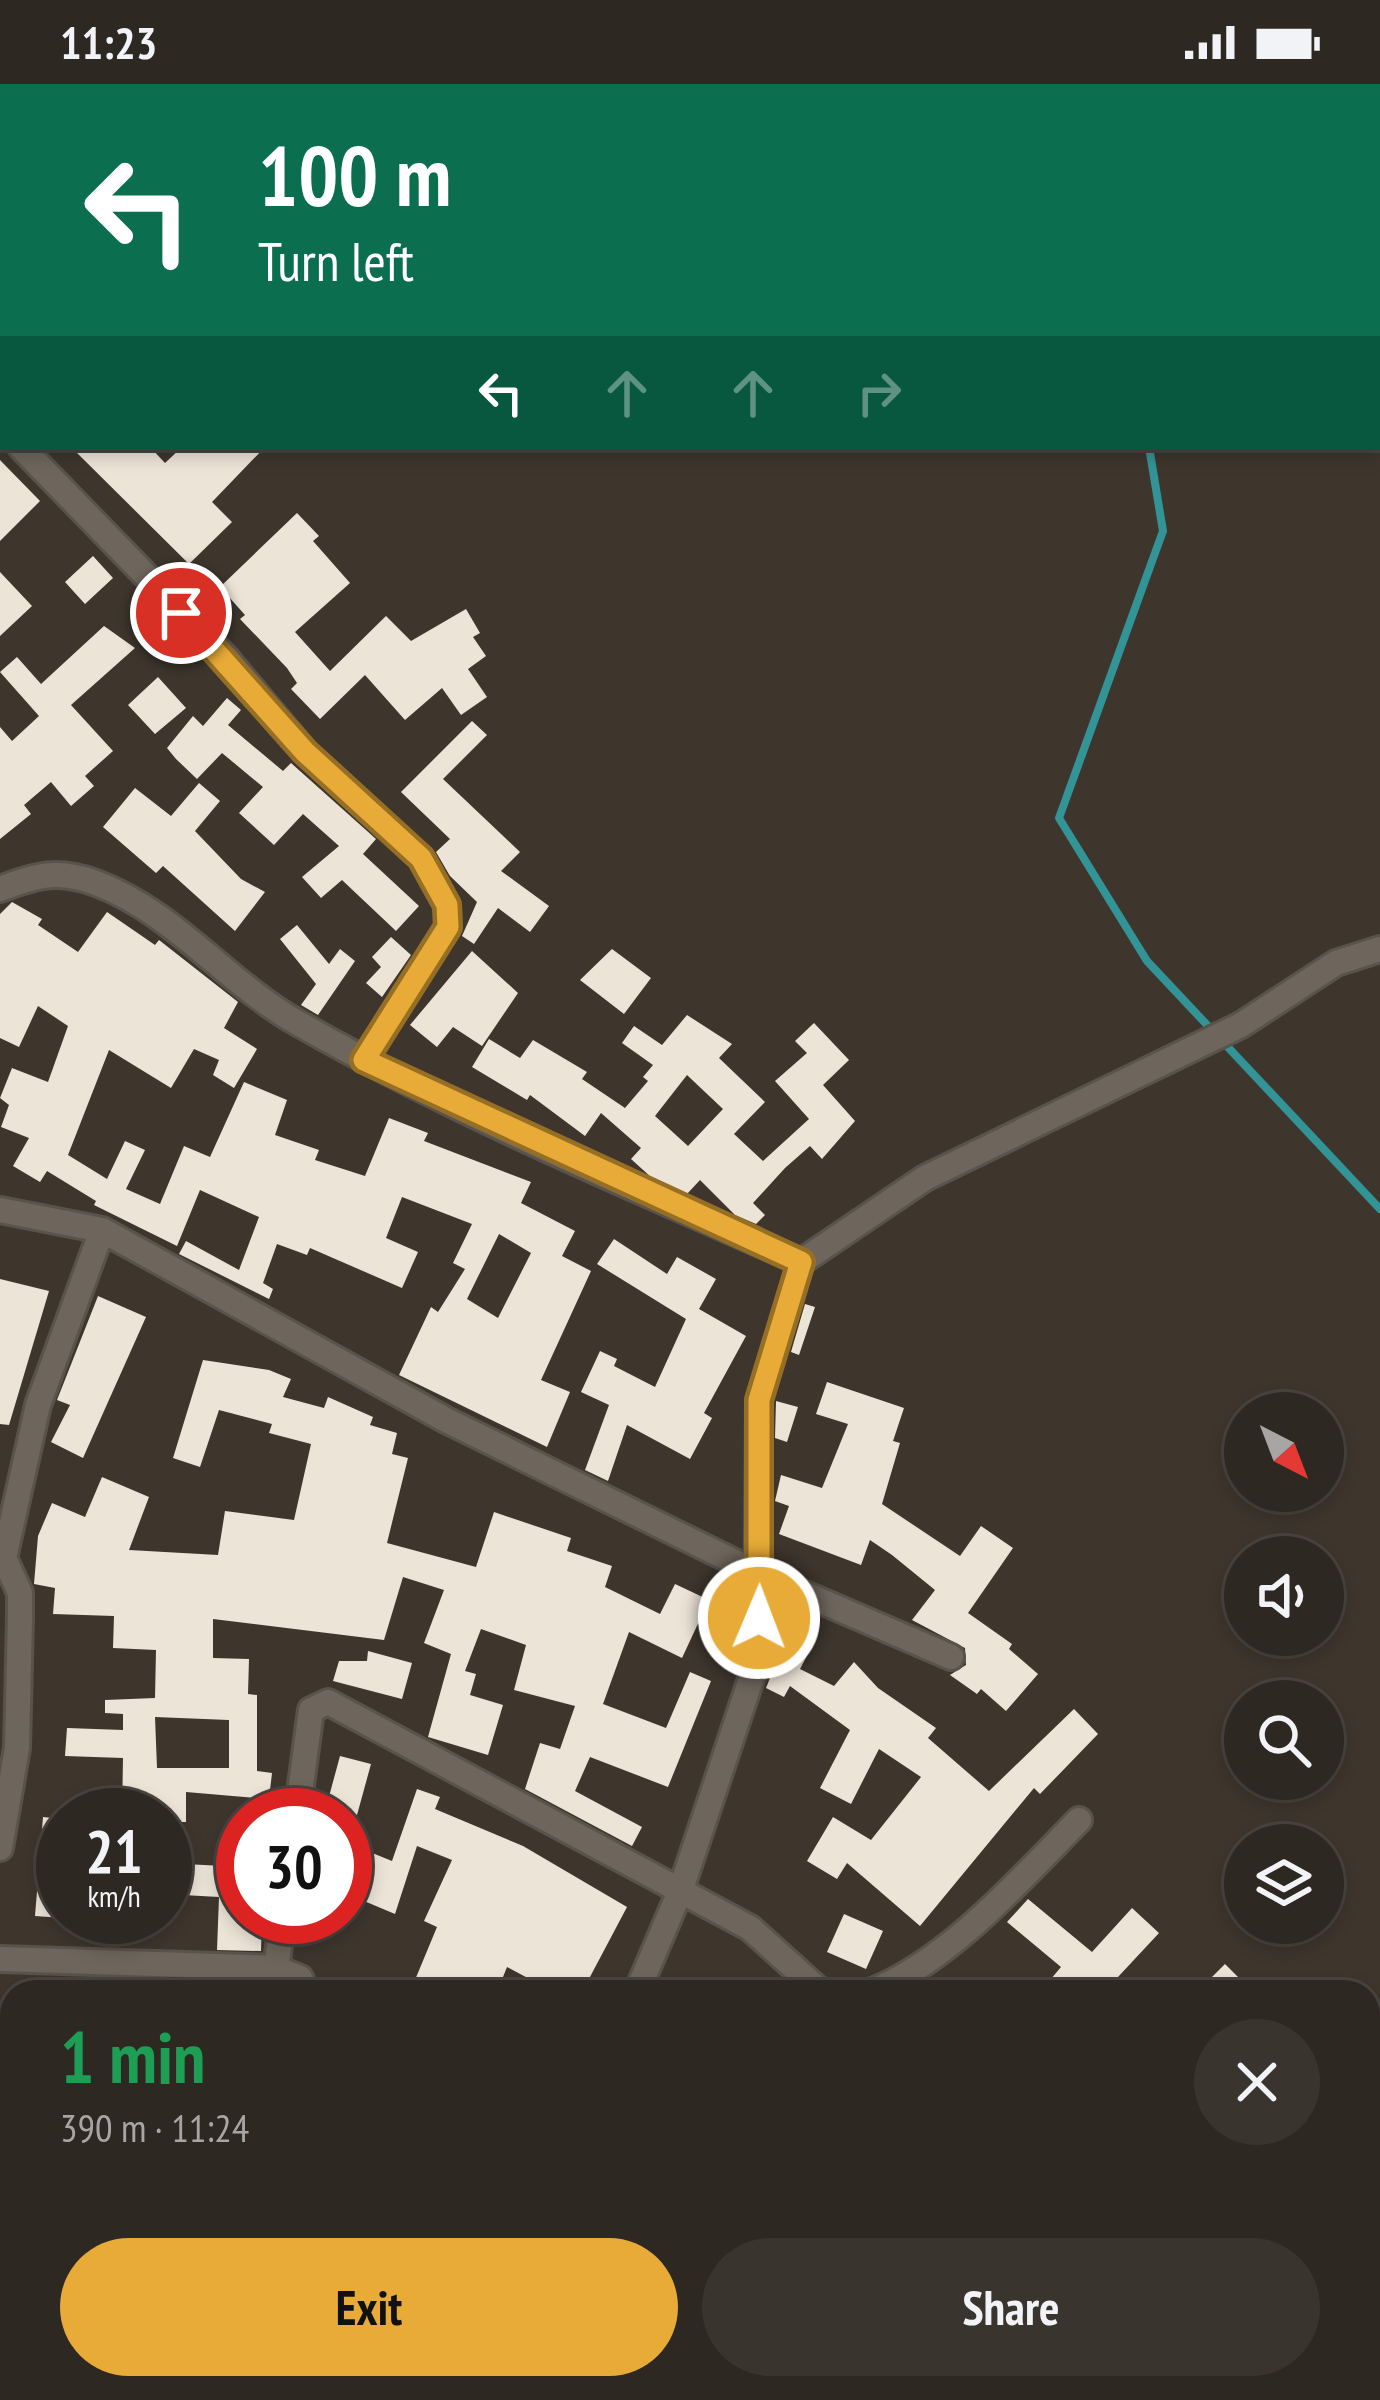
<!DOCTYPE html>
<html lang="en">
<head>
<meta charset="utf-8">
<style>
  :root { --surface:#2e2822; --page:#3a342f; --text:#f1f3f6; --muted:#a7a6a5; --line:#494440; --accent:#e8ab37 }
  body { margin:0; font-family:"PT Sans Narrow",sans-serif; background:var(--page); color:var(--text); height:100vh; display:flex; flex-direction:column; font-size:45px; white-space:nowrap }
  * { box-sizing:border-box; margin:0 }
  p { font-size:39px; color:var(--muted) }
  .icon { flex:none; width:66px; height:66px; fill:none; stroke:currentColor; stroke-width:2; stroke-linecap:round; stroke-linejoin:round }
  .map { position:relative; flex:1; overflow:hidden }
  .sheet { position:absolute; left:0px; top:1896px; width:1380px; height:420px; display:flex; flex-direction:column; background:var(--surface); border-radius:36px 36px 0 0; box-shadow:0 6px 18px #0003,0 0 0 3px var(--line) }
  .sheet>* { flex:none }
  .hud { position:absolute; left:0px; top:0px; width:1380px; height:366px; box-shadow:0 6px 18px #0003,0 0 0 3px var(--line); background:#0b6e4f; color:#fff; overflow:hidden }
  .needle { width:78px; rotate:138deg }
  .tools { position:absolute; left:1224px; top:1308px; display:grid; gap:24px }
  .tools a { display:grid; place-items:center; width:120px; height:120px; border-radius:50%; background:var(--surface); box-shadow:0 6px 18px #0003,0 0 0 3px var(--line); font-size:60px }
  .speed { position:absolute; left:36px; top:1704px; display:flex; gap:24px; font-size:60px; font-weight:700; text-align:center }
  .speed>* { display:grid; place-content:center; width:156px; height:156px; border-radius:50%; background:var(--surface); box-shadow:0 6px 18px #0003,0 0 0 3px var(--line); line-height:1 }
  .speed small { font-size:30px; font-weight:400 }
  .speed .limit { border:18px solid #d22; background:#fff; color:#111 }
  .pin { position:absolute; display:grid; place-items:center; width:102px; height:102px; color:#fff; margin:-51px; border:6px solid #fff; border-radius:50%; box-shadow:0 3px 12px #0007 }
  .me { position:absolute; width:132px; margin:-66px; rotate:1deg; stroke-linejoin:round; filter:drop-shadow(0 0 9px #0008) }
  .turn { display:flex; align-items:center; gap:42px; height:252px; padding:0 60px; font-size:54px }
  .turn .icon { width:156px; height:156px; stroke-width:2.5 }
  .turn b { display:block; font-size:84px; line-height:102px }
  .lanes { display:flex; align-items:center; height:114px; padding:0 60px; background:#0003; justify-content:center; gap:60px; direction:ltr }
  .lanes .off { opacity:.35 }
  .round { display:grid; place-items:center; flex:none; width:126px; height:126px; border-radius:63px; background:var(--page) }
  .summary { display:flex; align-items:center; justify-content:space-between; height:204px; padding:0 60px }
  h1 { font-size:72px; font-weight:700; line-height:90px; color:#1e9e55 }
  .action { display:flex; gap:24px; margin-top:auto; padding:24px 60px }
  .action a { flex:1; height:138px; border-radius:72px; background:var(--accent); color:#111; font-size:48px; font-weight:700; line-height:138px; text-align:center }
  .action a+a { background:var(--page); color:var(--text) }
  .status { display:flex; justify-content:space-between; align-items:center; height:84px; padding:0 60px; background:var(--surface); direction:ltr }
  .status svg { height:33px; fill:currentColor }
  .map>svg:first-child { display:block }
  .lines { fill:none; stroke-linecap:round; stroke-linejoin:round }
  .stream { stroke:#329496; stroke-width:8 }
  .building { fill:#ede4d8; fill-rule:evenodd }
  .minor-casing { stroke:#59534b; stroke-width:30 }
  .minor { stroke:#6e665c; stroke-width:24 }
  .route-casing { stroke:#976f24; stroke-width:30 }
  .route { stroke:#e8ab37; stroke-width:21 }
</style>
</head>
<body>
<div class="status"><b>11:23</b><svg viewBox="0 0 49 12"><path d="M0 12V9h3v3zM5 12V6h3v6zM10 12V3h3v9zM15 12V0h3v12zM26 1h20v11H26zM47 4h2v5h-2z"/></svg></div>
<div class="map">
<svg width="1380" height="2316" viewBox="0 0 1380 2316">
  <rect width="100%" height="100%" fill="#3e362d"/>
  <g class="lines">
    <path class="stream" d="M 1047,0 L 1048,3
      M 1149,363 L 1163,447 L 1059,734 L 1147,877 L 1380,1125"/>
  </g>
  <path class="building" d="M 71,363 L 150,363 L 165,379 L 182,363 L 265,363 L 212,418 L 232,438 L 189,480 Z
    M 0,376 L 40,417 L 0,457 Z
    M 297,429 L 319,452 L 313,457 L 350,499 L 295,548 L 330,587 L 386,532 L 411,557 L 466,525 L 480,549 L 473,553 L 486,572 L 468,585 L 487,613 L 461,631 L 442,604 L 405,636 L 365,591 L 320,635 L 291,605 L 297,599 L 287,584 L 240,535 L 245,531 L 220,503 Z
    M 93,472 L 113,494 L 85,520 L 65,498 Z
    M 0,488 L 32,522 L 0,552 Z
    M 104,542 L 135,564 L 71,621 L 113,667 L 85,692 L 94,702 L 71,722 L 51,698 L 24,721 L 31,730 L 0,755 L 0,643 L 12,657 L 39,632 L 0,588 L 17,573 L 41,600 Z
    M 158,593 L 186,624 L 155,650 L 128,621 Z
    M 227,614 L 241,626 L 228,641 L 283,687 L 291,679 L 376,755 L 363,770 L 419,822 L 396,847 L 342,796 L 321,814 L 302,793 L 339,762 L 303,730 L 274,761 L 239,729 L 263,703 L 222,669 L 197,695 L 176,675 L 167,664 L 193,632 L 203,642 Z
    M 472,637 L 487,651 L 443,695 L 520,768 L 501,787 L 549,822 L 530,848 L 498,824 L 474,860 L 462,852 L 477,818 L 450,792 L 436,768 L 450,755 L 401,708 Z
    M 199,699 L 220,717 L 195,747 L 241,795 L 265,808 L 235,847 L 163,782 L 156,789 L 103,743 L 135,704 L 171,732 Z
    M 12,818 L 42,835 L 38,841 L 78,868 L 107,828 L 155,861 L 159,856 L 238,918 L 224,944 L 257,965 L 234,1004 L 213,991 L 219,976 L 194,965 L 171,1004 L 109,966 L 68,1071 L 107,1095 L 125,1057 L 145,1066 L 126,1105 L 160,1120 L 184,1062 L 210,1073 L 244,998 L 287,1016 L 275,1051 L 319,1066 L 315,1076 L 365,1092 L 389,1034 L 428,1049 L 424,1057 L 531,1098 L 521,1119 L 575,1147 L 562,1172 L 591,1187 L 541,1296 L 570,1308 L 547,1363 L 399,1291 L 431,1223 L 438,1228 L 465,1185 L 453,1179 L 472,1140 L 402,1113 L 386,1154 L 418,1168 L 402,1204 L 310,1164 L 307,1171 L 277,1160 L 263,1199 L 273,1205 L 269,1215 L 179,1170 L 186,1157 L 239,1186 L 259,1133 L 200,1106 L 177,1162 L 94,1121 L 96,1117 L 47,1087 L 40,1098 L 13,1082 L 29,1054 L 1,1043 L 9,1021 L 0,1014 L 12,984 L 48,998 L 68,942 L 38,922 L 19,963 L 0,954 L 0,830 ZM 499,1150 L 531,1169 L 498,1234 L 467,1215 Z
    M 297,841 L 329,880 L 340,865 L 355,877 L 318,931 L 301,921 L 316,900 L 280,855 Z
    M 391,853 L 411,871 L 382,913 L 366,899 L 381,883 L 372,873 Z
    M 612,865 L 651,894 L 624,930 L 580,896 Z
    M 472,867 L 518,909 L 482,962 L 453,943 L 437,963 L 410,941 Z
    M 687,931 L 732,960 L 719,974 L 765,1018 L 734,1050 L 763,1077 L 809,1035 L 775,997 L 807,969 L 795,957 L 814,939 L 849,976 L 823,1001 L 855,1037 L 822,1075 L 810,1062 L 785,1084 L 753,1119 L 765,1131 L 756,1140 L 735,1131 L 700,1096 L 687,1110 L 652,1094 L 631,1075 L 641,1064 L 601,1029 L 585,1052 L 530,1011 L 527,1016 L 472,983 L 489,955 L 520,974 L 533,956 L 587,988 L 582,995 L 625,1024 L 648,997 L 643,993 L 653,981 L 622,959 L 634,942 L 662,961 ZM 687,991 L 723,1025 L 688,1062 L 655,1032 Z
    M 614,1155 L 667,1190 L 677,1173 L 716,1195 L 699,1225 L 746,1252 L 704,1329 L 712,1334 L 690,1375 L 627,1341 L 608,1397 L 585,1386 L 609,1321 L 581,1308 L 600,1267 L 617,1275 L 614,1282 L 655,1303 L 686,1235 L 597,1180 Z
    M 0,1195 L 49,1207 L 9,1341 L 0,1340 Z
    M 98,1212 L 146,1233 L 83,1374 L 51,1358 L 70,1321 L 57,1316 Z
    M 805,1220 L 815,1223 L 799,1271 L 791,1268 Z
    M 203,1276 L 269,1286 L 291,1295 L 283,1313 L 324,1324 L 328,1313 L 373,1333 L 370,1341 L 397,1349 L 392,1370 L 408,1374 L 387,1459 L 476,1483 L 494,1428 L 571,1454 L 567,1467 L 612,1482 L 605,1503 L 660,1530 L 675,1500 L 709,1516 L 682,1574 L 629,1548 L 603,1620 L 666,1644 L 690,1588 L 711,1597 L 668,1703 L 590,1673 L 575,1707 L 642,1743 L 632,1762 L 525,1705 L 540,1659 L 560,1665 L 575,1622 L 514,1606 L 526,1561 L 481,1545 L 465,1587 L 476,1590 L 470,1611 L 503,1621 L 488,1671 L 428,1653 L 451,1570 L 424,1559 L 444,1506 L 403,1493 L 384,1556 L 213,1535 L 213,1574 L 249,1575 L 248,1610 L 257,1611 L 257,1687 L 272,1689 L 269,1715 L 186,1708 L 186,1738 L 165,1738 L 165,1731 L 122,1731 L 123,1674 L 65,1672 L 67,1644 L 123,1646 L 123,1630 L 105,1629 L 105,1616 L 155,1614 L 156,1566 L 113,1564 L 114,1532 L 53,1530 L 55,1504 L 34,1500 L 38,1452 L 52,1419 L 85,1433 L 102,1393 L 149,1413 L 129,1466 L 218,1471 L 225,1427 L 294,1436 L 311,1360 L 269,1349 L 272,1340 L 219,1326 L 200,1383 L 173,1374 ZM 155,1633 L 229,1636 L 229,1684 L 157,1684 Z
    M 827,1298 L 904,1324 L 893,1357 L 900,1359 L 882,1420 L 960,1472 L 981,1442 L 1013,1464 L 968,1529 L 1012,1560 L 1009,1565 L 1038,1590 L 1006,1627 L 981,1605 L 977,1610 L 950,1591 L 966,1581 L 965,1564 L 912,1536 L 935,1506 L 892,1471 L 870,1456 L 861,1481 L 779,1450 L 789,1422 L 775,1417 L 781,1391 L 822,1404 L 848,1340 L 816,1330 Z
    M 776,1317 L 798,1323 L 787,1358 L 775,1354 Z
    M 788,1549 L 812,1562 L 800,1585 L 834,1602 L 854,1578 L 878,1604 L 936,1644 L 928,1654 L 989,1707 L 1074,1625 L 1098,1650 L 1040,1710 L 1034,1704 L 920,1842 L 847,1779 L 837,1795 L 807,1777 L 833,1733 L 871,1756 L 921,1693 L 879,1665 L 851,1720 L 820,1704 L 850,1646 L 790,1602 L 784,1613 L 766,1604 Z
    M 368,1567 L 412,1579 L 402,1615 L 333,1597 L 339,1577 L 367,1577 Z
    M 340,1672 L 371,1680 L 357,1731 L 324,1731 Z
    M 417,1705 L 440,1713 L 435,1725 L 523,1762 L 627,1823 L 582,1908 L 554,1908 L 507,1883 L 497,1908 L 410,1908 L 437,1843 L 424,1837 L 452,1776 L 417,1762 L 395,1830 L 345,1809 L 345,1758 L 392,1777 Z
    M 43,1733 L 63,1735 L 63,1834 L 35,1832 Z
    M 165,1779 L 243,1783 L 243,1833 L 262,1833 L 261,1867 L 217,1866 L 219,1813 L 165,1810 Z
    M 1028,1815 L 1092,1868 L 1132,1824 L 1159,1849 L 1104,1908 L 1040,1908 L 1061,1883 L 1007,1838 Z
    M 844,1830 L 883,1847 L 866,1885 L 827,1868 Z
    M 91,1833 L 146,1833 L 145,1851 L 91,1850 Z
    M 1225,1880 L 1253,1908 L 1197,1908 Z"/>
  <g class="lines">
    <g class="minor-casing">
      <path id="minor" d="M 0,111 L 3,114
        M 0,341 L 3,344
        M 21,363 L 226,574 L 305,668 L 421,774 L 447,821 L 448,843 L 364,976
        M 0,805 C 36,791 58,785 96,799 C 174,828 227,899 298,939 C 459,1031 632,1103 801,1178
        M 0,1126 L 102,1146 L 446,1336 L 761,1491 L 951,1573
        M 297,1731 L 311,1626 L 328,1618 L 750,1844 L 821,1908
        M 0,1764 L 17,1664 L 20,1534 L 20,1509 L 4,1474 L 38,1321 L 102,1146
        M 0,1875 L 276,1884 L 300,1894 L 306,1908
        M 276,1884 L 283,1833
        M 637,1908 L 681,1805 L 757,1577 L 759,1316 L 801,1178 L 925,1094 L 1241,941 L 1336,879 L 1380,865
        M 870,1908 C 948,1878 1021,1795 1079,1736
        M 0,2260 L 0,2265
        M 1368,2265 L 1380,2253
        M 165,2304 L 172,2316
        M 773,2304 L 785,2316
        M 1186,2304 L 1198,2316
        M 463,2316 L 469,2304
        M 1316,2316 L 1328,2304"/>
    </g>
    <use href="#minor" class="minor"/>
  </g>
  <g class="lines">
    <g class="route-casing">
      <path id="route" d="M 181,529 L 305,668 L 421,774 L 447,821 L 448,843 L 364,976 L 801,1178 L 759,1316 L 759,1534"/>
    </g>
    <use href="#route" class="route"/>
  </g>
</svg>
<div class="tools">
<a><svg class="needle" viewBox="-14 -14 28 28"><path d="M0-13l5 13h-10z" fill="#e53935"/><path d="M0 13l5-13h-10z" fill="#a7a6a5"/></svg></a>
<a><svg class="icon" aria-label="sound" viewBox="0 0 24 24"><path d="M4 9h4l5-4v14l-5-4H4zM17 9q2 3 0 6"/></svg></a>
<a><svg class="icon" aria-label="search" viewBox="0 0 24 24"><circle cx="10" cy="10" r="6"/><path d="M15 15l6 6"/></svg></a>
<a><svg class="icon" aria-label="layers" viewBox="0 0 24 24"><path d="M12 4l9 5-9 5-9-5zM3 14l9 5 9-5"/></svg></a>
</div>
<div class="speed"><div>21<small>km/h</small></div><div class="limit">30</div></div>
<div class="pin" style="left:181px;top:529px;background:#d93025"><svg class="icon" aria-label="arrive" viewBox="0 0 24 24"><path d="M6 21V4h12l-3 4 3 4H6"/></svg></div>
<svg class="me" style="left:759px;top:1534px" viewBox="-20 -20 40 40"><circle r="17" fill="#e8ab37" stroke="#fff" stroke-width="3"/><path d="M0-11L8 9 0 5-8 9z" fill="#fff"/></svg>
<div class="hud">
<div class="turn"><svg class="icon" aria-label="left" viewBox="0 0 24 24"><path d="M17 20v-9H6M10 6l-5 5 5 5"/></svg><div><b>100 m</b>Turn left</div></div>
<div class="lanes"><svg class="icon" aria-label="left" viewBox="0 0 24 24"><path d="M17 20v-9H6M10 6l-5 5 5 5"/></svg><svg class="icon off" aria-label="ahead" viewBox="0 0 24 24"><path d="M12 20V5M6 11l6-6 6 6"/></svg><svg class="icon off" aria-label="ahead" viewBox="0 0 24 24"><path d="M12 20V5M6 11l6-6 6 6"/></svg><svg class="icon off" aria-label="right" viewBox="0 0 24 24"><path d="M7 20v-9h11M14 6l5 5-5 5"/></svg></div>
</div>
<section class="sheet">
<div class="summary"><div><h1>1 min</h1><p>390 m · 11:24</p></div><a class="round"><svg class="icon" aria-label="close" viewBox="0 0 24 24"><path d="M6 6l12 12M18 6L6 18"/></svg></a></div>
<div class="action"><a>Exit</a><a>Share</a></div>
</section>
</div>
</body>
</html>
